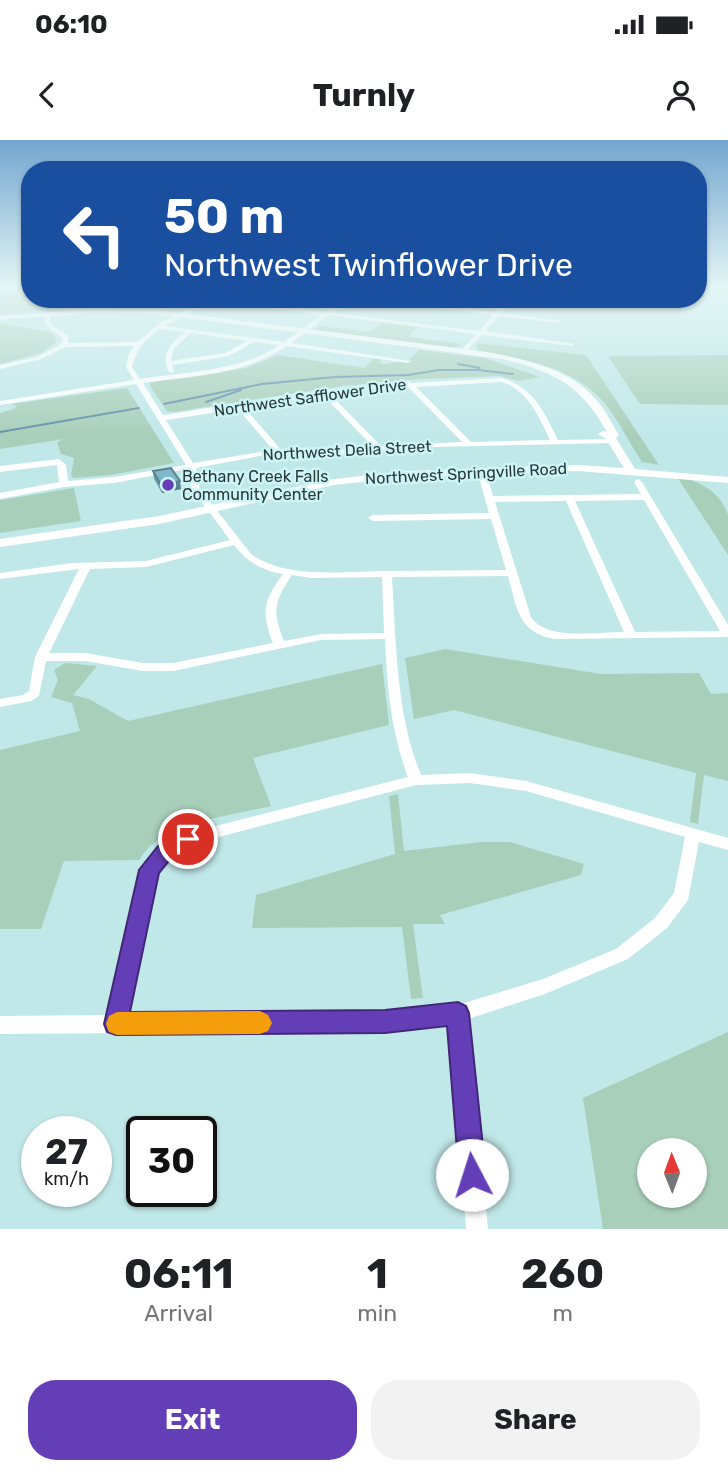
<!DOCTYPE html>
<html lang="en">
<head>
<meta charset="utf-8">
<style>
  :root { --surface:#fff; --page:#f2f2f2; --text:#202124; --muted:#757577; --accent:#643eb7 }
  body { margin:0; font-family:Rubik,sans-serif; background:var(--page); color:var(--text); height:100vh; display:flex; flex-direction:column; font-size:26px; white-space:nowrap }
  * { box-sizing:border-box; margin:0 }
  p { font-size:23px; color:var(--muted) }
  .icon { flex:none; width:38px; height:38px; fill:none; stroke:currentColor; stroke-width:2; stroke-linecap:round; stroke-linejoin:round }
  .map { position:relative; height:1089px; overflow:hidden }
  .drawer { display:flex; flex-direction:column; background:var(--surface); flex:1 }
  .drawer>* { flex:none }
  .hud { position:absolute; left:21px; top:21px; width:686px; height:147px; border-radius:28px; box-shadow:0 2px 5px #0004; background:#1a4fa0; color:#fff; overflow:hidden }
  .needle { width:46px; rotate:359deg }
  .tools { position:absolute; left:637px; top:998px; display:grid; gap:14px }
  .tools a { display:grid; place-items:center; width:70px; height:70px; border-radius:50%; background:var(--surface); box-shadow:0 2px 5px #0004; font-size:35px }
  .speed { position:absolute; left:21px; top:976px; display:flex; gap:14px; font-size:35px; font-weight:700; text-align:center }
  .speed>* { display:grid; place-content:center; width:91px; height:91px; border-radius:50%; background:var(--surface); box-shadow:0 2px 5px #0004; line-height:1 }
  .speed small { font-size:18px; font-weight:400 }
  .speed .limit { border:4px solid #111; border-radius:10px; background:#fff; color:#111 }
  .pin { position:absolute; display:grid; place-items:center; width:60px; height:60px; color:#fff; margin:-30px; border:4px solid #fff; border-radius:50%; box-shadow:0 2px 7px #0007 }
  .me { position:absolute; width:77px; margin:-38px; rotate:355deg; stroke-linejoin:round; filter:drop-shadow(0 0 5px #0008) }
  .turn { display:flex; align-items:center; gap:24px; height:147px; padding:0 28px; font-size:32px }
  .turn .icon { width:91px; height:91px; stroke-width:2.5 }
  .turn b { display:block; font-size:49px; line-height:60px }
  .eta { display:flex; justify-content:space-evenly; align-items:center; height:119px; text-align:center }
  .eta b { font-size:42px; font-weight:700; line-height:49px }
  .primary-button { display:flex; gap:14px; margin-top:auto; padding:14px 28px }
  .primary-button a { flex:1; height:80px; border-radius:28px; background:var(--accent); color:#fff; font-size:28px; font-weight:700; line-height:80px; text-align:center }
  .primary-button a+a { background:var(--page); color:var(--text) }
  .status { display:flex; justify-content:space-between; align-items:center; height:49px; padding:0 35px; background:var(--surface); direction:ltr }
  .status svg { height:19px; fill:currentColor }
  header { display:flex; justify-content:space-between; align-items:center; height:91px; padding:0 28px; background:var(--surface); font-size:32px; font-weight:700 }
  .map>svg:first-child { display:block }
  .green { fill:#a8cfba; fill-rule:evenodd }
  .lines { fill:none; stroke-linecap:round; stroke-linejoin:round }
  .stream { stroke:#6390ac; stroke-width:2 }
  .minor { fill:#fff; fill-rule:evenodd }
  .tertiary { fill:#fff; fill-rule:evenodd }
  .wall { fill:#6c9ead }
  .shaded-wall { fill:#58818d }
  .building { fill:#7eb8c9; stroke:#58818d; stroke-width:2 }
  .route { fill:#643eb7; stroke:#412877; stroke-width:2 }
  .slow { fill:#f59e0b }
  .poi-dot { fill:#643eb7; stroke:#cdf5f7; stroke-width:2.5 }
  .labels { text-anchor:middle; stroke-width:5; stroke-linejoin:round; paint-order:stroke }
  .far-street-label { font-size:16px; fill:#293939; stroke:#cdf5f7 }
  .far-poi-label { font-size:16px; fill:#293939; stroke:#cdf5f7; text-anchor:start }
</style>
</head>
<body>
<div class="status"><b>06:10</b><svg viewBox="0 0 49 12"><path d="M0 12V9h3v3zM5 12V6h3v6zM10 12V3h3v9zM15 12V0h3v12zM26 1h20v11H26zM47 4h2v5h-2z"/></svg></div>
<header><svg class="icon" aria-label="back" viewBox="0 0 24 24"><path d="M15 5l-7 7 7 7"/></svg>Turnly<svg class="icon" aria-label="person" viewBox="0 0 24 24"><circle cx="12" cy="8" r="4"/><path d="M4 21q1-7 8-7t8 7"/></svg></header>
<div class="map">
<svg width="728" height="1089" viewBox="0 0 728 1089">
  <rect width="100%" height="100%" fill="#c1e8e9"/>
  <path class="green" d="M 0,146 L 30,146 L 30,159 L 80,159 L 77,169 L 0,173 Z
    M 0,183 L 48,192 L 54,195 L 56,202 L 41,213 L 0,224 Z
    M 382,183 L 418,187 L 408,197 L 462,204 L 453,208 L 316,190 L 319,186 L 370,192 Z
    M 478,203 L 586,215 L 659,325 L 642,322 C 628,301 617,276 600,258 C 568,225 517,218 476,211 Z
    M 419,210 L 485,218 L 540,237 L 519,241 L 499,236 L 406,240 L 343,246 L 173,272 L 167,271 L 150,246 L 151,242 L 246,228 L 278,215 L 364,228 L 375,218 L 381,220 L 380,224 C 388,225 396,221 407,222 Z
    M 728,215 L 728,265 L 640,264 L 608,216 Z
    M 127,248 L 174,323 L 111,335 L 74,338 L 71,336 L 74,318 L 61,314 L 57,302 L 64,299 L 0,309 L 0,273 L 16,268 L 15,265 L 11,264 Z
    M 677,337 C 699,340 721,352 728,375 C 728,386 728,403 728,415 Z
    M 74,348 L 81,381 L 0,393 L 0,360 Z
    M 445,509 L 601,534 L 699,533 L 711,554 L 728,553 L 728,641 L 704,635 L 698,684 L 690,682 L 696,633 L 454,570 L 414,579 L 405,518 Z
    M 65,523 L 97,526 L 73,555 L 89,559 L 128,581 L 382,524 L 389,585 L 253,618 L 271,666 C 234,675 156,684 140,720 L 64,721 L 41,789 L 0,789 L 0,610 L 80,591 L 72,563 L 51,557 L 58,540 L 54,530 Z
    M 398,654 L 404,711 L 481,702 L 510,702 L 584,724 L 581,735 L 440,775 L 445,784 L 413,784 L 423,858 L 411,859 L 402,787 L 252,788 L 256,755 L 395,714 L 389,656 Z
    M 728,892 L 728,1089 L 603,1089 L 583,958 ZM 649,1010 L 695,1010 L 695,1055 L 649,1055 Z"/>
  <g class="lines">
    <path class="stream" d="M 458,224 L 480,228 L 478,229
      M 206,262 L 241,250
      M 164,264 L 262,244 L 335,237 L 408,235 L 439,230 L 479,230 L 513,234
      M 0,292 L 139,268"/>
    <path class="minor" d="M 207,159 L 225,159 L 327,172 L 344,159 L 351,159 L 333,173 L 479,191 L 493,175 L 365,159 L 384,159 L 496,172 L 508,159 L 514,159 L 502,173 L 560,181 L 557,183 L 499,176 L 485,191 L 575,204 L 572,206 L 482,195 L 463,214 L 460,212 L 476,194 L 329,175 L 291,203 L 411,221 L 408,223 L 286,206 C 247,235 190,236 143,243 L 163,275 C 244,263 323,247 405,243 L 408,241 L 412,243 L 502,238 C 533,247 545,273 558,300 L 613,299 L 617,301 L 613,303 L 432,307 L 327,315 L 270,314 L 196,328 L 200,349 L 251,414 C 286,440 345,431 387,431 C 427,431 466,430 506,430 L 491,379 L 373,381 L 368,378 L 373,375 L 489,373 L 477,330 L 481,327 L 485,330 L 493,356 L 641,354 L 634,342 L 638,339 L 642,342 L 728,485 L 728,497 L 554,499 C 517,492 517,467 508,436 L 392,437 C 396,502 396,574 421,635 L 470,633 L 526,641 L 728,698 L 728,710 L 699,702 L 688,760 L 667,788 L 628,819 L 545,854 L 468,879 L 488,1089 L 466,1089 L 450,883 L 385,891 L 0,894 L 0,876 L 109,875 L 141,730 L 160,707 L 188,693 L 408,637 C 391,593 387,546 385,499 L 321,500 L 173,531 L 143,531 L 85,521 L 46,521 L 39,556 L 31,561 L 0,567 L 0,559 L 23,555 L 29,551 L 35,517 L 79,429 L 0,439 L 0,433 L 72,423 L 146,421 L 230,400 L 192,349 L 187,329 L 114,343 L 64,347 L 0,359 L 0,353 L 59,342 L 57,325 L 0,332 L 0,326 L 59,319 L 66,325 L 68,341 L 114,337 L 186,325 L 136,244 L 0,265 L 0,261 L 134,240 L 126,227 L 129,214 L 134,206 L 65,207 L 41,219 L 0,229 L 0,225 L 37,217 L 61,204 L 63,198 L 45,185 L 44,174 L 49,175 L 51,184 L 68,196 L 68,203 L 137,202 L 160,183 ZM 213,161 L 322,175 L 284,202 L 164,186 ZM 160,189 L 185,192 C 170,203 160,215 169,232 L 171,233 L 174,231 L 172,225 L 229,216 L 254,202 L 279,205 C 244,231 184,232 140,239 L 132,227 C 137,209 145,199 160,189 ZM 191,193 L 247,201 L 225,213 L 171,221 L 174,208 ZM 502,242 C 528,251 539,276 550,300 L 471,302 L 416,247 ZM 408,247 L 462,302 L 381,306 L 331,255 L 368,249 ZM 324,256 L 373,307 L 327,311 L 281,310 L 245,268 ZM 238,269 L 273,310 L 193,323 L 166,280 ZM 644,360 L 720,491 L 635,492 L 575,361 ZM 566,361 L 624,492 C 597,492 547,501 531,477 L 495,362 ZM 234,405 C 247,422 262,431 283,434 C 263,461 261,472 273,503 L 173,523 L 143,523 L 85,513 L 49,513 L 90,429 L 146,427 ZM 292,435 L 311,438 L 382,437 L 384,493 L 321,494 L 284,501 C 272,472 274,461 292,435 ZM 470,643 L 526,651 L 685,697 L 674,753 L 655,778 L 616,809 L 543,839 L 458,865 L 385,873 L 127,875 L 156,732 L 170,715 L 192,704 L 416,645 Z
      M 524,159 L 550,161 L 547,163 Z"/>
    <path class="tertiary" d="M 94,169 L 157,170 L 488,212 C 527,220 573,229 599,263 C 607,273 612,284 619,295 L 616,298 L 635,329 L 728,337 L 728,343 L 578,331 L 408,337 L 334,345 L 159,384 L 0,407 L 0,399 L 159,376 L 334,339 L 408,331 L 578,325 L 624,328 L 606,299 L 598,294 L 603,291 L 607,292 C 580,244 554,232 502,219 L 157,174 L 94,173 L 0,180 L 0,176 Z"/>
  </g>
  <path class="wall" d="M 153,331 L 181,349 L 162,353 L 154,339 Z"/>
  <path class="shaded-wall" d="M 180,341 L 181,349 L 162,353 L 161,345 Z"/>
  <path class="building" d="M 171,328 L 180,341 L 161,345 L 153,331 Z"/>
  <linearGradient id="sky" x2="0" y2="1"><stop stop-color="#73a6d0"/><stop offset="0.49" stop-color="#e3f5f5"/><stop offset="1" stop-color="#e3f5f5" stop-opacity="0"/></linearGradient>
  <rect width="728" height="298" fill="url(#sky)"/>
  <path class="route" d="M 188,692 L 194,694 L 197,699 L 194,705 L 172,717 L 159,733 L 130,872 L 385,870 L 458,862 L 466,866 L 469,873 L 486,1035 L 482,1045 L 472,1049 L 463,1045 L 459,1035 L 447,886 L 385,893 L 116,895 L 107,892 L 104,884 L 139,730 L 158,706 Z"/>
  <path class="slow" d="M 260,871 L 268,875 L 272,883 L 268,891 L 260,894 L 117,895 L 109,892 L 106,884 L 109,876 L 117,872 Z"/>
  <circle class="poi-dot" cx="168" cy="345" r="7"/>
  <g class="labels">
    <g class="far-street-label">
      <text transform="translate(310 257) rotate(-8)" y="6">Northwest Safflower Drive</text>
      <text transform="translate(347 310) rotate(-3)" y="6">Northwest Delia Street</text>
      <text transform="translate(466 333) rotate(-3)" y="6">Northwest Springville Road</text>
    </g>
    <g class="far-poi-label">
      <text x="182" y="342">Bethany Creek Falls<tspan x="182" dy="18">Community Center</tspan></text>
    </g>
  </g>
</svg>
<div class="tools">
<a><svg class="needle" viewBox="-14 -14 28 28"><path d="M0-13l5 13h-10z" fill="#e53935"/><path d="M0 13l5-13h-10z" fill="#757577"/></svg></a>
</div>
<div class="speed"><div>27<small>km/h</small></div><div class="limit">30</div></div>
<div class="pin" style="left:188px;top:699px;background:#d93025"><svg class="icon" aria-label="arrive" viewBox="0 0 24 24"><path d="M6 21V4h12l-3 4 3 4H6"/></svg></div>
<svg class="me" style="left:472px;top:1035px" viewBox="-20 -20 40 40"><circle r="19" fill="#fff"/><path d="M0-13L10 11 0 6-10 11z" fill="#643eb7"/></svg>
<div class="hud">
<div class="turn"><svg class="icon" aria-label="left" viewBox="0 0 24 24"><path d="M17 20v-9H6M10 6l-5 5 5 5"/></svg><div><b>50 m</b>Northwest Twinflower Drive</div></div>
</div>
</div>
<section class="drawer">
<div class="eta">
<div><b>06:11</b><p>Arrival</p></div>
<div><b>1</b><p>min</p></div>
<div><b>260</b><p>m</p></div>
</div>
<div class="primary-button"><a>Exit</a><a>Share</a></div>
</section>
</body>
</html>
